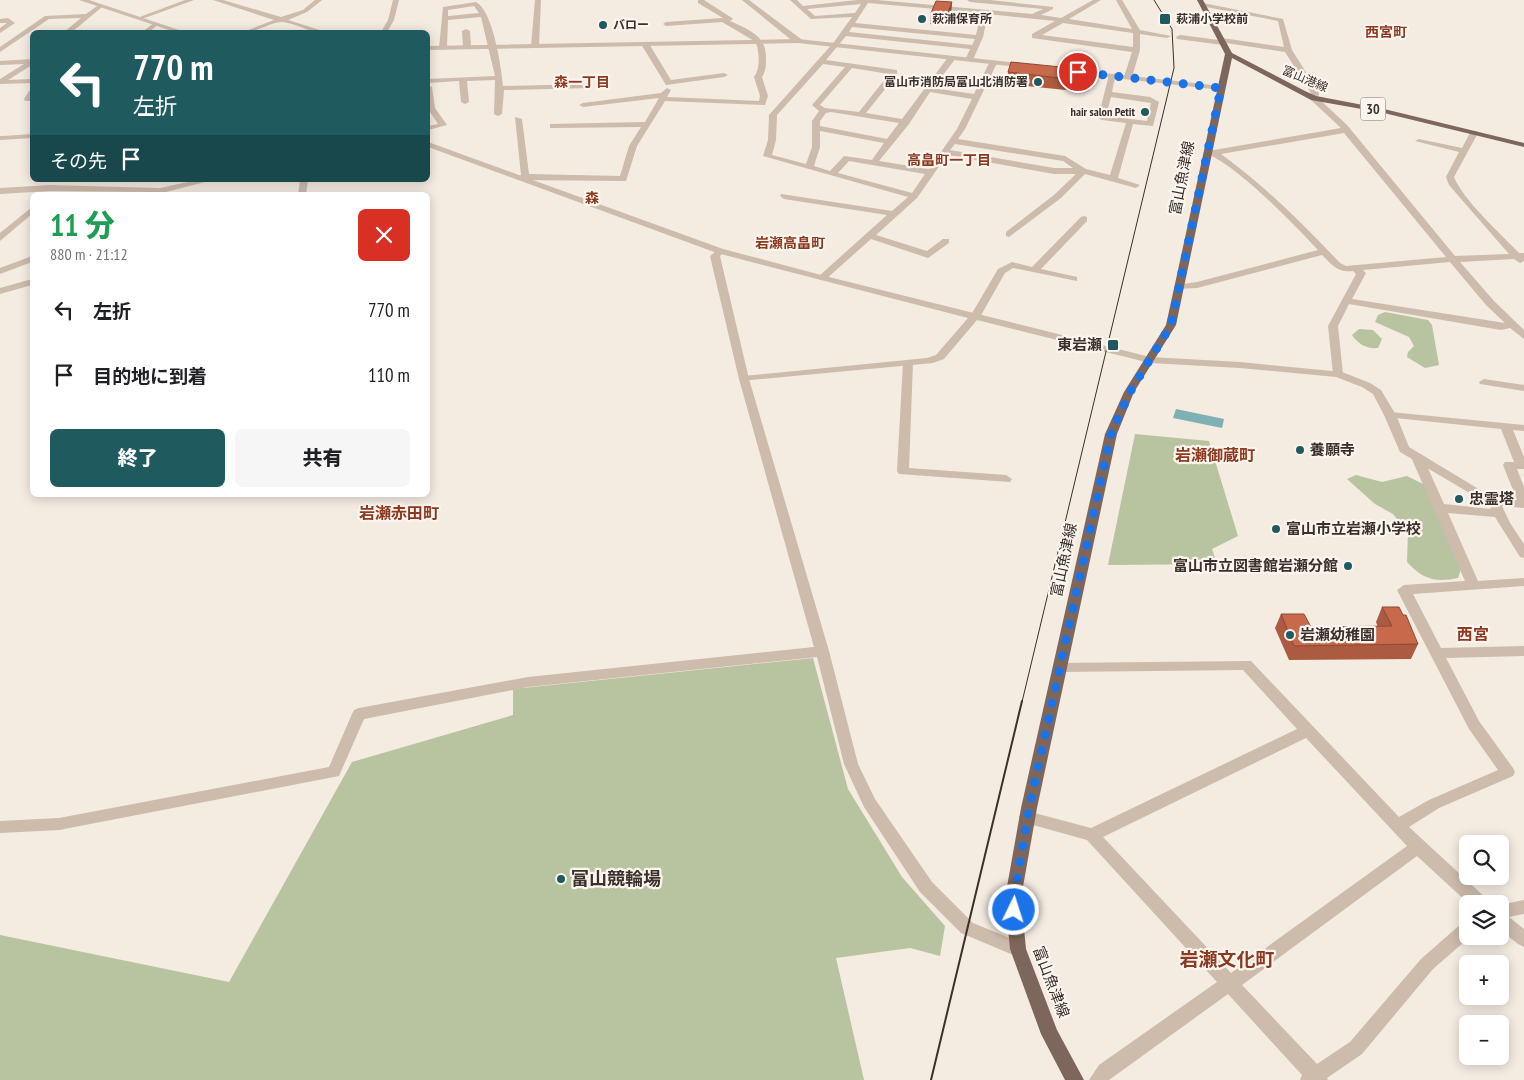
<!DOCTYPE html>
<html lang="ja">
<head>
<meta charset="utf-8">
<style>
  :root { --surface:#fff; --page:#f6f6f6; --text:#202124; --muted:#757577; --accent:#1f5a5e }
  body { margin:0; font-family:"PT Sans Narrow","Noto Sans JP",sans-serif; background:var(--page); color:var(--text); height:100vh; display:flex; flex-direction:column; font-size:19px; white-space:nowrap }
  * { box-sizing:border-box; margin:0 }
  p { font-size:16px; color:var(--muted) }
  .icon { flex:none; width:28px; height:28px; fill:none; stroke:currentColor; stroke-width:2; stroke-linecap:round; stroke-linejoin:round }
  .map { position:relative; flex:1; overflow:hidden }
  .sheet { position:absolute; left:30px; top:192px; width:400px; height:305px; display:flex; flex-direction:column; background:var(--surface); border-radius:8px; box-shadow:0 2px 12px #0003 }
  .sheet>* { flex:none }
  .banner { position:absolute; left:30px; top:30px; width:400px; height:152px; border-radius:8px; box-shadow:0 2px 12px #0003; background:#1f5a5e; color:#fff; overflow:hidden }
  .buttons { position:absolute; left:1459px; top:835px; display:grid; gap:10px }
  .buttons a { display:grid; place-items:center; width:50px; height:50px; border-radius:8px; background:var(--surface); box-shadow:0 2px 12px #0003; font-size:25px }
  .pin { position:absolute; display:grid; place-items:center; width:42px; height:42px; color:#fff; margin:-21px; border:2px solid #fff; border-radius:50%; box-shadow:0 1px 5px #0007 }
  .me { position:absolute; width:55px; margin:-28px; rotate:4deg; stroke-linejoin:round; filter:drop-shadow(0 0 4px #0008) }
  .turn { display:flex; align-items:center; gap:18px; height:105px; padding:0 20px; font-size:22px }
  .turn .icon { width:65px; height:65px; stroke-width:2.5 }
  .turn b { display:block; font-size:35px; line-height:42px }
  .then { display:flex; align-items:center; height:48px; padding:0 20px; background:#0003; gap:10px; font-size:19px }
  .round { display:grid; place-items:center; flex:none; width:52px; height:52px; border-radius:8px; background:var(--page) }
  .summary { display:flex; align-items:center; justify-content:space-between; height:85px; padding:0 20px }
  h1 { font-size:30px; font-weight:800; line-height:38px; color:#1e9e55 }
  .primary-button { display:flex; gap:10px; margin-top:auto; padding:10px 20px }
  .primary-button a { flex:1; height:58px; border-radius:8px; background:var(--accent); color:#fff; font-size:20px; font-weight:800; line-height:58px; text-align:center }
  .primary-button a+a { background:var(--page); color:var(--text) }
  ul { padding:0; list-style:none }
  li { display:flex; align-items:center; gap:15px; height:65px; padding:0 20px }
  li div { flex:1 }
  li b { display:block; font-size:19px }
  li em { font-style:normal }
  .map>svg:first-child { display:block }
  .green { fill:#b8c4a0 }
  .water { fill:#7fb0b2 }
  .lines { fill:none; stroke-linecap:round; stroke-linejoin:round }
  .minor { fill:#cdbbac; fill-rule:evenodd }
  .tertiary { fill:#cdbbac; fill-rule:evenodd }
  .primary { fill:#7d675c; fill-rule:evenodd }
  .tram-far1 { stroke:#3b302b; stroke-width:1 }
  .tram { stroke:#3b302b; stroke-width:2 }
  .wall { fill:#ac5a40 }
  .shaded-wall { fill:#8c4a34 }
  .building { fill:#c8694b; stroke:#8c4a34 }
  .route { stroke:#1a73e8; stroke-width:9; stroke-dasharray:0 16.2 }
  .poi-dot { fill:#1f5a5e; stroke:#fbf5ee; stroke-width:2 }
  .labels { text-anchor:middle; stroke-width:4.5; stroke-linejoin:round; paint-order:stroke }
  .far-poi-label { font-size:12px; font-weight:bold; fill:#3b302b; stroke:#fbf5ee; text-anchor:start }
  .far-street-label { font-size:12px; fill:#3b302b; stroke:#fbf5ee }
  .far-neighbourhood-label { font-size:14px; font-weight:bold; fill:#8c3b22; stroke:#fbf5ee }
  .shield { fill:#fbf5ee; stroke:#756b66; stroke-width:1 }
  .shield-label { font-size:14px; font-weight:bold; fill:#3b302b }
  .street-label { font-size:15px; fill:#3b302b; stroke:#fbf5ee }
  .poi-label { font-size:15px; font-weight:bold; fill:#3b302b; stroke:#fbf5ee; text-anchor:start }
  .neighbourhood-label { font-size:16px; font-weight:bold; fill:#8c3b22; stroke:#fbf5ee }
  .near-poi-label { font-size:18px; font-weight:bold; fill:#3b302b; stroke:#fbf5ee; text-anchor:start }
  .near-neighbourhood-label { font-size:19px; font-weight:bold; fill:#8c3b22; stroke:#fbf5ee }
</style>
</head>
<body>
<div class="map">
<svg width="1524" height="1080" viewBox="0 0 1524 1080">
  <rect width="100%" height="100%" fill="#f4ebe1"/>
  <path class="green" d="M 1385,312 L 1428,320 L 1432,325 L 1439,365 L 1425,368 L 1407,357 L 1408,352 L 1414,346 L 1409,337 L 1375,322 L 1378,315 Z
    M 1359,329 L 1373,330 L 1382,339 L 1378,348 C 1367,349 1359,345 1352,335 Z
    M 1135,434 L 1209,441 L 1238,536 L 1212,549 L 1217,564 L 1108,565 Z
    M 1356,475 L 1382,482 L 1407,476 L 1427,486 L 1461,569 L 1458,578 C 1436,583 1422,579 1407,562 L 1408,532 L 1393,514 L 1375,504 L 1347,479 Z
    M 813,658 L 848,789 L 902,877 L 945,926 L 940,956 L 910,948 L 836,958 L 864,1080 L 0,1080 L 0,935 L 229,982 L 352,762 L 513,715 L 513,689 Z"/>
  <path class="water" d="M 1176,409 L 1224,419 L 1222,428 L 1173,418 Z"/>
  <g class="lines">
    <path class="minor" d="M 185,0 L 194,0 L 142,19 L 137,18 Z
      M 213,0 L 223,0 L 281,17 L 303,10 L 315,0 L 322,0 L 307,12 L 288,20 L 326,32 C 311,34 298,24 283,22 C 272,21 258,32 245,32 L 246,31 L 274,20 Z
      M 393,0 L 399,0 L 394,20 L 387,32 L 381,32 L 388,20 Z
      M 535,0 L 541,0 L 539,46 L 535,48 L 531,46 Z
      M 698,0 L 704,0 L 732,18 L 733,19 L 730,21 C 749,30 766,35 766,58 C 766,66 766,70 762,77 L 768,96 L 765,105 L 665,101 L 637,146 L 626,181 L 518,180 L 517,178 L 521,175 L 515,117 L 522,119 L 529,174 L 620,176 L 629,146 L 641,127 L 553,128 L 550,128 L 550,124 L 645,122 L 659,98 L 583,107 L 579,105 L 583,103 L 661,93 L 667,88 L 671,90 L 667,97 L 759,101 L 760,96 L 754,77 C 761,67 759,53 756,42 L 722,22 L 666,26 L 663,24 L 666,22 L 723,18 L 698,3 Z
      M 742,0 L 749,0 L 801,39 L 801,43 L 795,43 Z
      M 790,0 L 797,0 L 803,6 L 857,0 L 877,0 L 1032,14 L 1043,9 L 970,2 L 967,0 L 990,0 L 1053,7 L 1053,9 L 1041,15 L 1061,18 L 1093,0 L 1101,0 L 1069,19 L 1132,29 L 1116,0 L 1122,0 L 1140,30 L 1171,36 L 1167,38 L 1140,34 L 1140,50 L 1132,77 L 1128,79 L 1124,77 L 1132,52 L 1032,38 L 1032,34 L 1055,21 L 988,14 L 983,37 L 972,62 L 965,60 L 970,49 L 846,36 L 826,60 L 897,70 L 897,74 L 866,113 L 902,119 L 949,56 L 956,58 L 933,88 L 974,94 L 989,63 L 996,61 L 997,63 L 965,129 L 958,139 L 1065,156 L 1086,169 L 1110,175 L 1126,123 L 1102,120 L 1098,118 L 1109,75 L 1116,73 L 1112,92 L 1150,97 L 1159,102 L 1153,126 L 1133,124 L 1118,178 L 1140,185 L 1136,188 L 1085,174 L 1061,198 L 1009,237 L 1006,236 L 1006,232 L 1054,195 L 1076,174 L 1054,174 L 947,155 L 917,198 L 876,235 L 927,251 L 943,239 L 949,239 L 949,243 L 928,258 L 871,239 L 825,280 L 819,280 L 819,276 L 887,215 L 784,199 L 780,196 L 781,194 L 892,211 L 908,197 L 763,156 L 768,140 L 769,115 L 834,42 L 852,17 L 811,19 ZM 868,3 L 981,13 L 976,35 L 855,23 ZM 861,4 L 855,13 L 815,16 L 807,9 ZM 1063,23 L 1133,33 L 1133,47 L 1042,35 ZM 852,27 L 975,39 L 972,45 L 849,32 ZM 823,64 L 845,67 L 812,105 L 819,111 L 812,121 L 812,147 L 806,164 L 772,155 L 776,140 L 777,115 ZM 852,68 L 889,74 L 859,112 L 825,108 L 820,105 ZM 930,92 L 972,99 L 957,129 L 929,169 L 879,161 L 909,124 ZM 1111,97 L 1151,103 L 1147,121 L 1106,116 ZM 831,112 L 899,123 L 887,139 L 820,126 L 820,121 L 826,113 ZM 820,131 L 884,143 L 872,160 L 844,156 L 830,171 L 814,166 L 820,147 ZM 955,144 L 1063,161 L 1073,168 L 1054,168 L 950,150 ZM 849,161 L 925,174 L 912,193 L 838,173 Z
      M 476,2 C 493,11 501,66 503,86 L 588,84 L 592,86 L 591,88 L 504,90 L 502,114 L 498,116 L 494,114 L 495,80 L 467,81 L 469,102 L 465,104 L 461,102 L 459,81 L 428,83 L 428,79 L 495,76 L 481,17 L 448,20 L 447,48 L 443,50 L 439,48 L 443,7 ZM 474,6 L 479,13 L 448,16 L 448,10 Z
      M 1203,3 L 1283,19 L 1292,50 L 1319,93 L 1318,98 L 1347,125 L 1455,256 L 1509,254 L 1449,185 L 1446,177 L 1459,152 L 1415,141 L 1419,139 L 1462,148 L 1471,131 L 1477,131 L 1478,133 L 1454,177 C 1463,200 1501,234 1519,253 L 1524,253 L 1524,261 L 1520,263 L 1514,259 L 1460,262 L 1494,301 L 1524,330 L 1524,339 L 1510,328 L 1501,330 L 1349,304 L 1338,326 L 1343,374 L 1338,377 L 1333,374 L 1328,326 L 1356,274 L 1353,271 C 1338,273 1332,265 1322,255 L 1197,288 L 1176,289 L 1176,285 L 1197,282 L 1318,250 C 1296,226 1233,161 1204,153 L 1204,149 L 1214,150 L 1341,128 L 1311,100 L 1311,93 L 1285,52 L 1226,43 L 1223,45 L 1177,39 L 1176,37 L 1180,35 L 1219,40 L 1222,38 L 1284,47 L 1278,21 L 1201,6 L 1201,4 ZM 1344,133 L 1446,257 L 1346,266 L 1340,263 C 1303,224 1265,186 1221,154 ZM 1450,262 L 1486,305 L 1505,323 L 1352,299 L 1366,273 L 1363,270 Z
      M 100,4 L 103,6 L 102,7 L 72,32 L 64,32 L 81,18 L 49,19 L 0,52 L 0,47 L 45,16 L 86,14 Z
      M 8,18 L 15,23 L 0,33 L 0,28 L 7,23 L 0,23 L 0,19 Z
      M 154,23 L 159,24 L 149,32 L 142,32 Z
      M 466,29 L 470,31 L 471,47 L 467,49 L 463,47 L 462,31 Z
      M 642,42 L 648,42 L 671,80 L 724,73 L 728,75 L 724,77 L 666,85 L 641,44 Z
      M 32,59 L 32,65 L 8,80 L 32,79 L 32,83 L 0,84 L 0,79 L 24,64 L 0,65 L 0,61 Z
      M 428,85 L 432,87 L 435,108 L 447,125 L 428,130 L 428,126 L 438,124 L 428,109 Z
      M 29,91 L 32,91 L 31,101 L 25,101 L 24,99 Z
      M 32,134 L 32,138 L 0,140 L 0,136 L 3,136 Z
      M 197,180 L 213,180 L 154,195 L 148,195 L 147,192 L 50,191 L 0,194 L 0,188 L 50,185 L 160,188 Z
      M 300,180 L 308,180 L 306,195 L 298,195 Z
      M 32,207 L 32,214 L 0,241 L 0,233 Z
      M 1084,216 L 1087,217 L 1087,221 L 1041,269 L 1077,277 L 1077,281 L 1013,268 L 1005,273 L 980,317 L 972,317 L 971,315 L 998,269 L 1012,262 L 1032,267 L 1081,217 Z
      M 720,248 L 725,251 L 720,256 L 749,379 L 829,651 L 858,764 L 875,799 L 932,882 L 973,923 L 1024,944 L 1026,949 L 1024,954 L 1018,957 L 961,933 L 920,892 L 864,807 L 844,764 L 817,657 L 528,687 L 364,719 L 339,776 L 59,830 L 54,829 L 51,824 L 54,819 L 59,818 L 329,767 L 352,714 L 354,710 L 359,708 L 528,677 L 814,647 L 739,379 L 710,256 Z
      M 32,256 L 32,262 L 0,274 L 0,268 Z
      M 32,279 L 32,285 L 0,294 L 0,288 Z
      M 908,360 L 913,363 L 909,468 L 1006,475 L 1012,479 L 1010,482 L 899,474 L 897,471 L 903,363 Z
      M 1484,379 L 1524,385 L 1524,391 L 1480,384 L 1479,382 Z
      M 1390,412 L 1524,425 L 1524,431 L 1513,430 L 1524,457 L 1524,469 L 1517,469 L 1524,487 L 1524,508 L 1502,506 L 1510,523 L 1524,544 L 1524,558 L 1520,557 L 1495,517 L 1448,513 L 1478,581 L 1524,578 L 1524,586 L 1413,594 L 1441,648 L 1524,646 L 1524,656 L 1446,658 L 1479,721 L 1513,768 L 1515,772 L 1513,776 L 1439,808 L 1409,827 L 1487,899 L 1489,904 L 1469,904 L 1417,856 L 1242,985 L 1317,1064 L 1350,1042 L 1421,959 L 1462,923 L 1468,921 L 1468,936 L 1471,936 L 1433,969 L 1362,1054 L 1327,1078 L 1328,1080 L 1300,1080 L 1302,1075 L 1228,994 L 1109,1080 L 1089,1080 L 1099,1065 L 1217,982 L 1087,840 L 1022,822 L 1019,817 L 1022,812 L 1027,811 L 1091,828 L 1297,729 L 1243,670 L 1060,672 L 1055,671 L 1053,667 L 1055,663 L 1251,661 L 1399,817 L 1429,800 L 1498,770 L 1469,729 L 1397,590 L 1404,585 L 1465,581 L 1411,457 L 1413,454 L 1421,454 L 1423,457 L 1444,504 L 1491,509 L 1488,502 L 1490,499 L 1517,500 L 1503,465 L 1505,462 L 1514,462 L 1501,429 L 1386,417 L 1384,415 L 1386,413 ZM 1306,738 L 1407,846 L 1231,973 L 1103,837 Z
      M 1524,900 L 1524,914 L 1509,917 L 1524,929 L 1524,947 L 1518,944 L 1500,930 L 1500,905 Z"/>
    <path class="tertiary" d="M 79,0 L 89,0 L 185,32 L 175,32 Z
      M 798,39 L 1026,64 L 1030,66 L 1026,68 L 798,43 L 428,50 L 428,46 Z
      M 1050,67 L 1221,86 L 1225,88 L 1221,90 L 1053,71 L 1049,69 Z
      M 428,142 L 723,249 L 825,276 L 1150,357 L 1240,362 L 1342,372 L 1370,383 L 1381,390 L 1396,415 L 1409,447 L 1500,502 L 1498,505 L 1490,505 L 1400,452 L 1384,415 L 1373,394 L 1362,387 L 1336,377 L 1240,368 L 1150,363 L 977,320 L 944,359 L 933,363 L 740,381 L 739,379 L 744,376 L 927,358 L 936,355 L 968,318 L 717,253 L 428,147 Z
      M 59,818 L 64,819 L 67,824 L 64,829 L 59,830 L 0,833 L 0,821 Z"/>
    <path class="primary" d="M 1197,0 L 1203,0 L 1232,53 L 1305,91 L 1316,96 L 1384,109 L 1524,143 L 1524,147 L 1384,113 L 1311,100 L 1232,58 L 1176,325 L 1134,392 L 1117,434 L 1037,808 L 1021,898 L 1026,949 L 1057,1030 L 1084,1080 L 1065,1080 L 1041,1034 L 1010,949 L 1005,898 L 1021,808 L 1105,434 L 1124,392 L 1166,325 L 1225,54 Z"/>
    <path class="tram-far1" d="M 1022,702 L 1174,68 L 1172,29 L 1154,0"/>
    <path class="tram" d="M 931,1080 L 1022,701"/>
  </g>
  <path class="wall" d="M 952,2 L 951,13 L 946,25 L 930,24 L 931,13 Z
    M 1011,62 L 1069,80 L 1066,90 L 1006,84 L 1008,72 Z
    M 1382,607 L 1418,644 L 1411,659 L 1289,660 L 1275,628 L 1281,614 L 1311,627 L 1378,627 L 1376,622 Z"/>
  <path class="shaded-wall" d="M 952,2 L 951,13 L 946,25 L 947,15 Z
    M 1071,68 L 1069,80 L 1066,90 L 1068,79 Z"/>
  <path class="building" d="M 936,1 L 952,2 L 947,15 L 931,13 Z
    M 1011,62 L 1071,68 L 1068,79 L 1008,72 Z
    M 1382,607 L 1399,607 L 1403,615 L 1406,615 L 1418,644 L 1294,646 L 1281,614 L 1304,614 L 1311,627 L 1392,626 Z"/>
  <g class="lines">
    <path class="route" d="M 1014,910 L 1014,898 L 1029,808 L 1111,434 L 1130,392 L 1171,325 L 1221,88 L 1078,72"/>
  </g>
  <g class="poi-dot">
    <circle cx="922" cy="19" r="5"/>
    <rect x="1159" y="13" width="12" height="12" rx="2.5"/>
    <circle cx="603" cy="25" r="5"/>
    <circle cx="1038" cy="82" r="5"/>
    <circle cx="1145" cy="112" r="5"/>
    <rect x="1107" y="339" width="12" height="12" rx="2.5"/>
    <circle cx="1300" cy="450" r="5"/>
    <circle cx="1459" cy="499" r="5"/>
    <circle cx="1276" cy="529" r="5"/>
    <circle cx="1348" cy="566" r="5"/>
    <circle cx="1290" cy="635" r="5"/>
    <circle cx="561" cy="879" r="5"/>
  </g>
  <g class="labels">
    <g class="far-poi-label">
      <text x="932" y="23">萩浦保育所</text>
      <text x="1176" y="23">萩浦小学校前</text>
      <text x="613" y="29">バロー</text>
      <text x="1028" y="86" text-anchor="end">富山市消防局富山北消防署</text>
      <text x="1135" y="116" text-anchor="end">hair salon Petit</text>
    </g>
    <g class="far-street-label">
      <text transform="translate(1305 79) rotate(23)" y="4">富山港線</text>
    </g>
    <g class="far-neighbourhood-label">
      <text x="1386" y="37">西宮町</text>
      <text x="582" y="87">森一丁目</text>
      <text x="949" y="165">高畠町一丁目</text>
      <text x="592" y="203">森</text>
      <text x="790" y="248">岩瀬高畠町</text>
    </g>
    <rect class="shield" x="1360.5" y="97.5" width="25" height="23" rx="4"/>
    <g class="shield-label">
      <text x="1373" y="114">30</text>
    </g>
    <g class="street-label">
      <text transform="translate(1182 178) rotate(-79)" y="5">富山魚津線</text>
      <text transform="translate(1064 560) rotate(-78)" y="5">富山魚津線</text>
      <text transform="translate(1051 982) rotate(69)" y="5">富山魚津線</text>
    </g>
    <g class="poi-label">
      <text x="1102" y="350" text-anchor="end">東岩瀬</text>
      <text x="1310" y="455">養願寺</text>
      <text x="1469" y="504">忠霊塔</text>
      <text x="1286" y="534">富山市立岩瀬小学校</text>
      <text x="1338" y="571" text-anchor="end">富山市立図書館岩瀬分館</text>
      <text x="1300" y="640">岩瀬幼稚園</text>
    </g>
    <g class="neighbourhood-label">
      <text x="1215" y="461">岩瀬御蔵町</text>
      <text x="399" y="519">岩瀬赤田町</text>
      <text x="1473" y="640">西宮</text>
    </g>
    <g class="near-poi-label">
      <text x="571" y="885">富山競輪場</text>
    </g>
    <g class="near-neighbourhood-label">
      <text x="1227" y="966">岩瀬文化町</text>
    </g>
  </g>
</svg>
<div class="buttons">
<a><svg class="icon" aria-label="search" viewBox="0 0 24 24"><circle cx="10" cy="10" r="6"/><path d="M15 15l6 6"/></svg></a>
<a><svg class="icon" aria-label="layers" viewBox="0 0 24 24"><path d="M12 4l9 5-9 5-9-5zM3 14l9 5 9-5"/></svg></a>
<a>+</a>
<a>−</a>
</div>
<div class="pin" style="left:1078px;top:72px;background:#d93025"><svg class="icon" aria-label="arrive" viewBox="0 0 24 24"><path d="M6 21V4h12l-3 4 3 4H6"/></svg></div>
<svg class="me" style="left:1014px;top:910px" viewBox="-20 -20 40 40"><circle r="17" fill="#1a73e8" stroke="#fff" stroke-width="3"/><path d="M0-11L8 9 0 5-8 9z" fill="#fff"/></svg>
<div class="banner">
<div class="turn"><svg class="icon" aria-label="left" viewBox="0 0 24 24"><path d="M17 20v-9H6M10 6l-5 5 5 5"/></svg><div><b>770 m</b>左折</div></div>
<div class="then">その先<svg class="icon" aria-label="arrive" viewBox="0 0 24 24"><path d="M6 21V4h12l-3 4 3 4H6"/></svg></div>
</div>
<section class="sheet">
<div class="summary"><div><h1>11 分</h1><p>880 m · 21:12</p></div><a class="round" style="background:#d93025;color:#fff"><svg class="icon" aria-label="close" viewBox="0 0 24 24"><path d="M6 6l12 12M18 6L6 18"/></svg></a></div>
<ul>
<li><svg class="icon" aria-label="left" viewBox="0 0 24 24"><path d="M17 20v-9H6M10 6l-5 5 5 5"/></svg><div><b>左折</b></div><em>770 m</em></li>
<li><svg class="icon" aria-label="arrive" viewBox="0 0 24 24"><path d="M6 21V4h12l-3 4 3 4H6"/></svg><div><b>目的地に到着</b></div><em>110 m</em></li>
</ul>
<div class="primary-button"><a>終了</a><a>共有</a></div>
</section>
</div>
</body>
</html>
